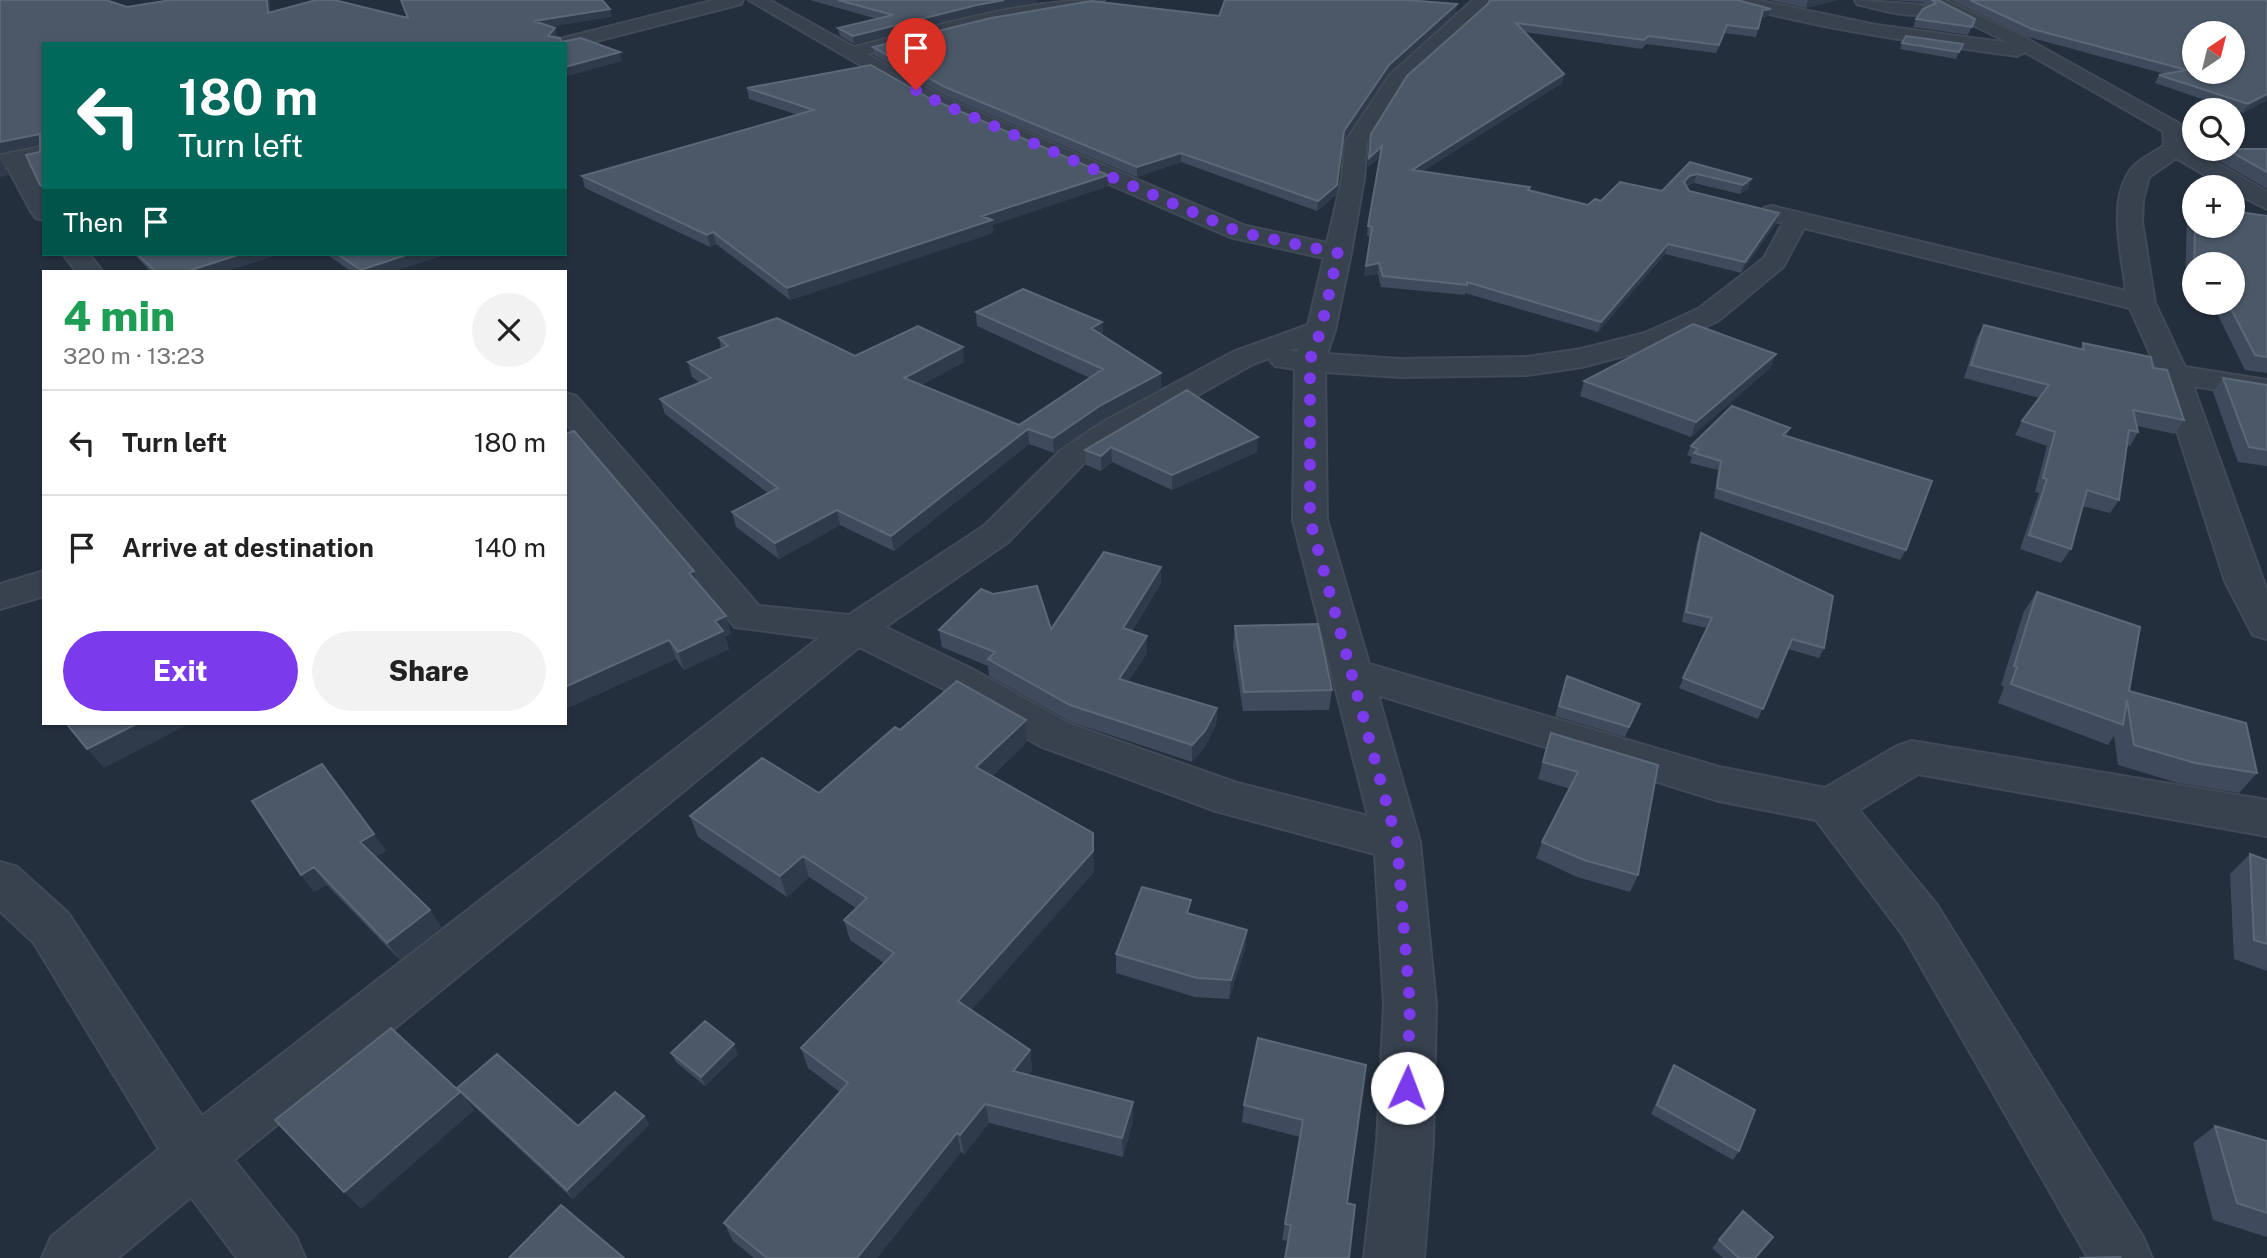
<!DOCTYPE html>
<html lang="en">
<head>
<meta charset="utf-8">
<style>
  :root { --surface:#fff; --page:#f2f2f2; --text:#222; --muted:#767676; --line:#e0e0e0; --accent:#7c3aed }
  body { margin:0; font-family:"Public Sans",sans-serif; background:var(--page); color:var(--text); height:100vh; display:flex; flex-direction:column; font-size:26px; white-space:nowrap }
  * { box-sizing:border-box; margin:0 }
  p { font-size:23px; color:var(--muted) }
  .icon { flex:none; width:38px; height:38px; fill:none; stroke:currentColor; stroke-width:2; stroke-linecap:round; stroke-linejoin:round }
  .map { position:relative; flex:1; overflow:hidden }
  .details { position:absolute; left:42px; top:270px; width:525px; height:455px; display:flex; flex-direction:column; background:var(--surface); border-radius:0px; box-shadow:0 2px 5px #0004 }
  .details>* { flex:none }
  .banner { position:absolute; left:42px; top:42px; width:525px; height:214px; border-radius:0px; box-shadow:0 2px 5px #0004; background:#00695c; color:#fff; overflow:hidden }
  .needle { width:46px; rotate:35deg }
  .tools { position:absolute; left:2182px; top:21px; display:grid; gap:14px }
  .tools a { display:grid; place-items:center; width:63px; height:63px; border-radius:50%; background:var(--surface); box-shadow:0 2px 5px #0004; font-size:35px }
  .pin { position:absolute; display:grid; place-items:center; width:60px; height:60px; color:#fff; margin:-72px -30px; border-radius:50% 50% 50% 0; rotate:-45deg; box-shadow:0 0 7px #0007 }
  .pin .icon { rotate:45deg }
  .me { position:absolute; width:77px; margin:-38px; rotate:2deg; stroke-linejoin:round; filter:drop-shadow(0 0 5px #0008) }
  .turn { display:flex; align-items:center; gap:24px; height:147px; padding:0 21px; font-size:32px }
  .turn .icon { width:91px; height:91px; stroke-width:2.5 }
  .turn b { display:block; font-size:49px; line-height:60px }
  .then { display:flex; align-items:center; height:66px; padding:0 21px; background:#0003; gap:14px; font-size:26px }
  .round { display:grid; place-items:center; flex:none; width:74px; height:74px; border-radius:37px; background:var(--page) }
  .overview { display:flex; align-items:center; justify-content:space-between; height:119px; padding:0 21px }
  h1 { font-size:42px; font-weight:800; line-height:52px; color:#1e9e55 }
  .cta { display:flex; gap:14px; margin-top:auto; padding:14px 21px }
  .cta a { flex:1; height:80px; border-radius:42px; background:var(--accent); color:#fff; font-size:28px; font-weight:800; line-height:80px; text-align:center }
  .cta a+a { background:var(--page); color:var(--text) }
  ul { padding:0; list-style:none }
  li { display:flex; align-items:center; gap:21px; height:105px; padding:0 21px; border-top:2px solid var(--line) }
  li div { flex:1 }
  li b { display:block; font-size:26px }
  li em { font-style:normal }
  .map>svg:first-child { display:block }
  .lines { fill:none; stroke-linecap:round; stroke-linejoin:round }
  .minor-casing { stroke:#414a57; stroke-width:4 }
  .tertiary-casing { stroke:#414a57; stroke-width:4 }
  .minor { fill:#38414e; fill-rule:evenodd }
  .tertiary { fill:#38414e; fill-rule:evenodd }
  .wall { fill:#3f4b5c }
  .shaded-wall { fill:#2f3b4b }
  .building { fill:#4b5868; stroke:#5c6777; stroke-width:2; fill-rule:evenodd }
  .route { stroke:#7c3aed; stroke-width:12; stroke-dasharray:0 21.6 }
</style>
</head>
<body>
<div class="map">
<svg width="2267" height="1258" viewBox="0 0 2267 1258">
  <rect width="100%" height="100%" fill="#242f3e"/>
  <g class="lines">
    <g class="minor-casing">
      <path id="minor" d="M 749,0 L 769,0 L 854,47 C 936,26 1019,0 1104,0 L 1096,5 L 991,23 L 867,54 L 945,98 L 1246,226 L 1327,243 L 1342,179 L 1345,142 L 1390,75 L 1473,0 L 1491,0 L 1404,83 L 1367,142 L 1364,179 L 1351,253 L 1335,330 L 1327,354 L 1400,359 L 1527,357 L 1581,349 L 1645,333 L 1698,309 L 1764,258 L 1783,223 L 1764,218 L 1760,213 L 1764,208 L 1772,206 L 2126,291 C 2122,255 2108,205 2129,172 C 2136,161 2153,153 2164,146 L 2163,131 L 2025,52 L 2017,56 C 1920,43 1825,30 1731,4 L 1729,0 L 1756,0 L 1876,25 L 2009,43 L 1924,0 L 1945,0 L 2020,35 L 2180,124 L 2186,145 L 2267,192 L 2267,209 L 2233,192 L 2233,187 L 2225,187 L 2176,158 L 2149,177 L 2143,200 L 2142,222 L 2155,303 L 2185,367 L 2267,380 L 2267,398 L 2193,386 L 2267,591 L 2267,639 L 2253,635 L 2225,581 L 2159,374 L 2130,308 L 1804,228 L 1783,267 L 1718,321 L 1665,345 L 1582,367 L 1527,375 L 1400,377 L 1325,372 L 1327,520 L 1369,664 L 1719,767 L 1825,788 L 1897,746 L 1912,741 L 2267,800 L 2267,836 L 1918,774 L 1859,810 L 1937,905 L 2143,1237 L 2152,1258 L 2088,1258 L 1903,935 L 1816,820 L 1719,801 L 1378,695 L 1420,842 L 1436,1005 L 1433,1143 L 1424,1258 L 1364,1258 L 1377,1143 L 1384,1005 L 1375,854 L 1216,811 L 1040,746 L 944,689 L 859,647 L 234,1160 L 296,1237 L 305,1258 L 237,1258 L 191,1197 L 118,1258 L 42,1258 L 51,1237 L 159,1149 L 34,943 L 0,911 L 0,862 L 17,867 L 68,913 L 202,1116 L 819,638 L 735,627 L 565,422 L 565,393 L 576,396 L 759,606 L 849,615 L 984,526 L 1062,449 L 1103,422 L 1233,352 L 1308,325 L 1324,258 L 1230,237 L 931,106 ZM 1300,347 L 1298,352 L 1288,351 ZM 1272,357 L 1270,360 L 1275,366 L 1295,369 L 1293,520 L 1368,816 L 1237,783 L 1070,724 L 972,669 L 885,627 L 1008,542 L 1084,463 L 1125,436 L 1253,364 Z
        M 1855,0 L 1922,5 L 1930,10 C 1919,22 1873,8 1857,4 Z
        M 14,152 L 22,154 L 44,192 L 44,220 L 36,218 L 32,213 L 3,159 L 6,154 Z
        M 63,254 L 89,254 L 102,271 L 76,271 Z
        M 44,571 L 44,596 L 0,609 L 0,584 Z"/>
    </g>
    <g class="tertiary-casing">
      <path id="tertiary" d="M 715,0 L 743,0 L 741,4 L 565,49 L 565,44 L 553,44 L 556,40 Z
        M 44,146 L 44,160 L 0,169 L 0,155 Z"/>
    </g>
    <use href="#minor" class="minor"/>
    <use href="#tertiary" class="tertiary"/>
  </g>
  <path class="wall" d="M 810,0 L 1037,0 L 1037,2 L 977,13 L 854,44 L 840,36 L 838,28 L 877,19 Z
    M 1769,0 L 1838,0 L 1806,8 Z
    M 1890,0 L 1938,0 L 1975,19 L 1968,35 L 1913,27 L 1916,19 L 1928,7 L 1922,2 Z
    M 1951,0 L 2267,0 L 2267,100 L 2243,113 L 2155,83 L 2159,75 L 2165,74 L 2028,37 Z
    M 1457,4 L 1456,12 L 1388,74 L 1343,141 L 1336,195 L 1317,211 L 1181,162 L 1137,177 L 946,96 L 874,55 L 873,47 L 1219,16 Z
    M 1488,4 L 1771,9 L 1768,16 L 1761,18 L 1756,37 L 1725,33 L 1716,53 L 1646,44 L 1642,49 L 1525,32 L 1564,74 L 1562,83 L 1423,171 L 1529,190 L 1588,205 L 1601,201 L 1662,191 L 1690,162 L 1751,179 L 1748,189 L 1740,194 L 1694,183 L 1686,186 L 1689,191 L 1776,223 L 1741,273 L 1665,254 L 1598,332 L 1465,293 L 1465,295 L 1381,287 L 1378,274 L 1364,276 L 1371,237 L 1367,236 L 1368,226 L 1381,156 L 1368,167 L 1371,134 Z
    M 1902,43 L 1963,44 L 1956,59 L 1900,49 Z
    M 747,88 L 929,98 L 1108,186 L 992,225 L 993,233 L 790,300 L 716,244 L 710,247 L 585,188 L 582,176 L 798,115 L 749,99 Z
    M 2226,149 L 2267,149 L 2267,189 L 2219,161 Z
    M 2194,205 L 2194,226 L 2267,216 L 2267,373 L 2245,370 L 2212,303 L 2233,303 L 2233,264 L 2194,264 L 2194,286 L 2185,284 L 2187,217 Z
    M 134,254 L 279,254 L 227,271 L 150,271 Z
    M 326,254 L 447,254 L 394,271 L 351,271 Z
    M 976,312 L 1102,322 L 1103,335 L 1161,373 L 1161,388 L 1102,420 L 1054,453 L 1029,444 L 894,551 L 840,525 L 779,559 L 736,527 L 732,512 L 768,493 L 665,414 L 660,399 L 700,383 L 692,377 L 688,362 L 721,349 L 719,338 L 855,356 L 964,362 L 921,385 L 1019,425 L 1090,378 L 977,326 Z
    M 1984,325 L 2080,349 L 2083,343 L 2153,368 L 2184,420 L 2175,434 L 2137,426 L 2138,432 L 2130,446 L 2127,445 L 2119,500 L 2110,513 L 2082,506 L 2071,549 L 2061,563 L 2020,549 L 2039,493 L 2035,492 L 2047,446 L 2015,435 L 2022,421 L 2040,398 L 1964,378 L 1977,337 Z
    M 1776,354 L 1770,368 L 1691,437 L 1580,396 L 1584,381 Z
    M 2223,378 L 2267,385 L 2267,466 L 2238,462 L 2213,392 Z
    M 1187,390 L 1257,452 L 1172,490 L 1112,462 L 1101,471 L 1086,465 L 1085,450 Z
    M 1790,428 L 1786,436 L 1906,550 L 1900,560 L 1714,498 L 1718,470 L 1690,463 L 1692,457 L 1687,455 L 1691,446 Z
    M 1701,533 L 1824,648 L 1819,658 L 1788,649 L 1758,719 L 1679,688 L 1707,628 L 1682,622 L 1697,543 Z
    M 1161,567 L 1161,583 L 1132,631 L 1147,636 L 1147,653 L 1128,682 L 1217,708 L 1216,725 L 1204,748 L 1192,762 L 1071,722 L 989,676 L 988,666 L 942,647 L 939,630 L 1051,629 Z
    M 694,571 L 698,582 L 731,634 L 725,637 L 729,649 L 684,670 L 676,659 L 565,709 Z
    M 2037,592 L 2129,691 L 2257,773 L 2239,793 L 2178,783 L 2118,765 L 2114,736 L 2108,745 L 1998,703 L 2004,687 L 2001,685 L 2024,611 Z
    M 1235,626 L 1332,690 L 1329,710 L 1243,711 L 1233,646 Z
    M 1567,676 L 1640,704 L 1625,737 L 1555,716 Z
    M 1026,720 L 1027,742 L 992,776 L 1094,872 L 971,1010 L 1030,1050 L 1032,1070 L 1028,1075 L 1133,1121 L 1123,1157 L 989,1123 L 964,1154 L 961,1152 L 877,1258 L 754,1258 L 733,1241 L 724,1223 L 840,1092 L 808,1068 L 801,1048 L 884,963 L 850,940 L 844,920 L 856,908 L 809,877 L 787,897 L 698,837 L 690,816 L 819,793 L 900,730 Z
    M 1551,733 L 1658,765 L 1638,875 L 1630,892 L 1577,877 L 1536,858 L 1542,842 L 1570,789 L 1538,779 Z
    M 374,834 L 386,851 L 375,857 L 430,910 L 441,927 L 400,960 L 327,885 L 314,892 L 301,875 Z
    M 2250,854 L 2267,860 L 2267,971 L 2234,959 L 2230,874 Z
    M 1190,914 L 1247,930 L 1245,949 L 1229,999 L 1195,997 L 1116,973 L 1116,954 Z
    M 671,1053 L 738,1054 L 705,1086 L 676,1062 Z
    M 1366,1065 L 1287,1241 L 1282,1240 L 1300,1137 L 1242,1122 L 1244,1105 Z
    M 1674,1065 L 1739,1151 L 1733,1160 L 1651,1114 L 1668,1075 Z
    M 460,1092 L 578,1126 L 644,1116 L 649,1125 L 573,1199 L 465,1098 L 474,1110 L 361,1209 Z
    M 2215,1126 L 2267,1141 L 2267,1237 L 2213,1220 L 2193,1143 Z
    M 1719,1240 L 1755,1258 L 1723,1258 L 1712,1248 Z"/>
  <path class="shaded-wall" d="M 267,0 L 270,0 L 271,21 L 268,13 Z
    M 1004,0 L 1037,0 L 1037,2 L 977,13 L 854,44 L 853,36 L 977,5 Z
    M 1808,0 L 1838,0 L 1806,8 Z
    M 1457,4 L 1456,12 L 1388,74 L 1343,141 L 1336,195 L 1317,211 L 1318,201 L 1344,131 L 1389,65 Z
    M 610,9 L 612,17 L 536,29 L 534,21 Z
    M 1771,9 L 1768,16 L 1760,18 L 1763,10 Z
    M 555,28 L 557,37 L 548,36 Z
    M 620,52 L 622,61 L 565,77 L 565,67 Z
    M 1564,74 L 1562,83 L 1410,179 L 1412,170 Z
    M 2267,94 L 2267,100 L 2243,113 L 2248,104 Z
    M 40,134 L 44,144 L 0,153 L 0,142 Z
    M 1382,146 L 1381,156 L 1368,167 L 1369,158 Z
    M 1181,153 L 1181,162 L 1137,177 L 1137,167 Z
    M 0,160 L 9,175 L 0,177 Z
    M 1697,174 L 1694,183 L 1686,185 L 1684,182 L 1689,176 Z
    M 1108,175 L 1108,186 L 992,225 L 993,233 L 790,300 L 787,288 L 982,216 Z
    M 1751,179 L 1748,189 L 1740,194 L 1743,185 Z
    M 1779,213 L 1776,223 L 1741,273 L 1745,262 Z
    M 713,232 L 716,244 L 710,247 L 707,235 Z
    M 1668,244 L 1665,254 L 1598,332 L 1601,322 Z
    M 241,254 L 279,254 L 227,271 L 188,271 Z
    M 409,254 L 447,254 L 394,271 L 361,271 L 361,270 Z
    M 1379,263 L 1378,274 L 1364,276 L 1366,266 Z
    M 1102,322 L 1103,336 L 1091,328 Z
    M 963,347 L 964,362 L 906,393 L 904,378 Z
    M 1776,354 L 1770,368 L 1691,437 L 1696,422 Z
    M 1161,373 L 1161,388 L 1102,420 L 1054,453 L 1053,438 L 1101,405 Z
    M 1028,429 L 1029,444 L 894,551 L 891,536 Z
    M 1258,437 L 1257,452 L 1172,490 L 1172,475 Z
    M 1111,447 L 1112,462 L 1101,471 L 1101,456 Z
    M 837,510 L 840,525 L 779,559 L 775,543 Z
    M 1161,567 L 1161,583 L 1123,645 L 1123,628 Z
    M 694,571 L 699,589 L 689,573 Z
    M 726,616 L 731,634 L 725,637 L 729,649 L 684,670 L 678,652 L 715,621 Z
    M 1147,636 L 1147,653 L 1119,696 L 1119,679 Z
    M 669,640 L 676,659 L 565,709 L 565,687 Z
    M 1217,708 L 1216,725 L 1204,748 L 1192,762 L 1192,745 Z
    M 1026,720 L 1027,742 L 979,788 L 976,767 Z
    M 138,723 L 191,723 L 104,768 L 87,749 Z
    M 1093,833 L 1094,872 L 961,1022 L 958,1001 Z
    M 374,834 L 386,851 L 371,859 L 360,842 Z
    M 803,856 L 809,877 L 787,897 L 780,876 Z
    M 314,867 L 327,885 L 314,892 L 301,875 Z
    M 430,910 L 441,927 L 400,960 L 387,943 Z
    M 1247,930 L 1245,949 L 1229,999 L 1231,980 Z
    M 734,1044 L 738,1054 L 705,1086 L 701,1077 Z
    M 1030,1050 L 1032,1070 L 1015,1091 L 1013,1071 Z
    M 460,1092 L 474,1110 L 361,1209 L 344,1192 Z
    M 1133,1102 L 1133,1121 L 1123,1157 L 1122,1138 Z
    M 985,1104 L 989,1123 L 964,1154 L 960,1135 Z
    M 644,1116 L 649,1125 L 573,1199 L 567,1190 Z
    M 957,1133 L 961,1152 L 877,1258 L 857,1258 Z"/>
  <path class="building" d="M 0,0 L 106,0 L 127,7 L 171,0 L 267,0 L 268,13 L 316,0 L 334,0 L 408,18 L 401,0 L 602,0 L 610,9 L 534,21 L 555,28 L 548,36 L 560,38 L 561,42 L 581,38 L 620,52 L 565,67 L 565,44 L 44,44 L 44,187 L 40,185 L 26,155 L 40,152 L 40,134 L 0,142 Z
    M 838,0 L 1004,0 L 977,5 L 853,36 L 838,28 L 893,15 Z
    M 1225,0 L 1406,0 L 1457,4 L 1389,65 L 1344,131 L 1337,185 L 1318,201 L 1181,153 L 1137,167 L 945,87 L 873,47 L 991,18 L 1091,1 L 1219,16 Z
    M 1490,0 L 1737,0 L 1771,9 L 1763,10 L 1758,29 L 1727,25 L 1719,45 L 1648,36 L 1644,40 L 1516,23 L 1564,74 L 1412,170 L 1530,187 L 1528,190 L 1588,205 L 1595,199 L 1601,201 L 1620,182 L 1662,191 L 1690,162 L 1751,179 L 1743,185 L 1697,174 L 1689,176 L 1684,182 L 1689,191 L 1779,213 L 1745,262 L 1668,244 L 1601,322 L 1467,282 L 1467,285 L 1383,276 L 1379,263 L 1366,266 L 1372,227 L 1368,226 L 1382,146 L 1369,158 L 1371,134 L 1407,76 L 1488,4 Z
    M 1932,0 L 1938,0 L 1975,19 L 1972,27 L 1916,19 L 1923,9 L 1936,3 Z
    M 1970,0 L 2267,0 L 2267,94 L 2248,104 L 2159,75 L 2187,70 L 2032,29 ZM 2194,33 L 2233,33 L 2233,72 L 2194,72 Z
    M 1906,36 L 1963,44 L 1959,52 L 1902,43 Z
    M 871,65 L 929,98 L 1108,175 L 982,216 L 992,220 L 787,288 L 713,232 L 707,235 L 582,176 L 814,110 L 747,88 Z
    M 2226,149 L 2267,149 L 2267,172 Z
    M 2233,211 L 2267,216 L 2267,357 L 2255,355 L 2228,303 L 2233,303 L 2233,264 L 2194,264 L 2194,271 L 2195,226 L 2233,226 Z
    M 137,254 L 241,254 L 188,271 L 155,271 Z
    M 337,254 L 409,254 L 361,270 Z
    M 1023,289 L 1102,322 L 1091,328 L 1161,373 L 1101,405 L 1053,438 L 1028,429 L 891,536 L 837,510 L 775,543 L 732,512 L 778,488 L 660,399 L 711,378 L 688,362 L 728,346 L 719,338 L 777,318 L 855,356 L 918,326 L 963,347 L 904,378 L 1019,425 L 1103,369 L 976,312 Z
    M 1693,324 L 1776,354 L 1696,422 L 1584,381 Z
    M 1984,325 L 2084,350 L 2083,343 L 2151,357 L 2153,368 L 2167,370 L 2184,420 L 2133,410 L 2138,432 L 2129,430 L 2119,500 L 2087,490 L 2071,549 L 2029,535 L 2047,479 L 2043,478 L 2055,432 L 2022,421 L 2049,385 L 1971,365 Z
    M 2223,378 L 2267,385 L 2267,450 L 2249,447 Z
    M 1187,390 L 1258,437 L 1172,475 L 1111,447 L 1101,456 L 1085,450 Z
    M 1732,406 L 1790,428 L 1783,435 L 1932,481 L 1906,550 L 1717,488 L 1721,461 L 1694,453 L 1698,449 L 1691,446 Z
    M 574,431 L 694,571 L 689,573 L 726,616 L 715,621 L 723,631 L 678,652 L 669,640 L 565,687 L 565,434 Z
    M 1701,533 L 1833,596 L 1824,648 L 1792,639 L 1763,709 L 1683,678 L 1712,618 L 1686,612 Z
    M 1104,552 L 1161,567 L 1123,628 L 1147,636 L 1119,679 L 1217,708 L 1205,731 L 1192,745 L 1070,705 L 988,659 L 995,652 L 939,630 L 981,589 L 993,594 L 1037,586 L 1051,629 Z
    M 2037,592 L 2140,627 L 2129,691 L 2246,723 L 2257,773 L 2195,763 L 2134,745 L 2127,700 L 2123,725 L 2011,684 L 2017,667 L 2014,666 Z
    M 1318,624 L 1332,690 L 1244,692 L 1235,626 Z
    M 1567,676 L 1640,704 L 1629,727 L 1559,706 Z
    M 957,681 L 1026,720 L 976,767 L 1093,833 L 1093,851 L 958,1001 L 1030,1050 L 1013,1071 L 1133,1102 L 1122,1138 L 985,1104 L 960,1135 L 957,1133 L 857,1258 L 767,1258 L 724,1223 L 848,1083 L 801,1048 L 894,953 L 844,920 L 867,898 L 803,856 L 780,876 L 690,816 L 762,758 L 819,793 L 895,727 L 900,730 Z
    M 66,723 L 138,723 L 87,749 Z
    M 1551,733 L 1658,765 L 1638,875 L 1584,860 L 1542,842 L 1578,772 L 1543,762 Z
    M 322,764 L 374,834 L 360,842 L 430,910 L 387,943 L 314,867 L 301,875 L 252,801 Z
    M 2250,854 L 2267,860 L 2267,944 L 2254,940 Z
    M 1142,887 L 1191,900 L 1187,913 L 1247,930 L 1231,980 L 1197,978 L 1116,954 Z
    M 705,1021 L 734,1044 L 701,1077 L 671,1053 Z
    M 391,1028 L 460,1092 L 344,1192 L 275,1120 Z
    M 1258,1038 L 1366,1065 L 1347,1203 L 1355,1205 L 1349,1258 L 1285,1258 L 1291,1225 L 1285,1224 L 1303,1120 L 1244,1105 Z
    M 497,1054 L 578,1126 L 615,1092 L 644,1116 L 567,1190 L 457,1088 Z
    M 1674,1065 L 1755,1110 L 1739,1151 L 1657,1105 Z
    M 2215,1126 L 2267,1141 L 2267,1213 L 2237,1203 Z
    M 561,1205 L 624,1258 L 509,1258 Z
    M 1743,1211 L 1773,1237 L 1755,1258 L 1739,1258 L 1719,1240 Z
    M 2120,1257 L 2121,1258 L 2079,1258 Z"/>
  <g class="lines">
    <path class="route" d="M 916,90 L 938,102 L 1239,232 L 1338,253 L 1321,330 L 1310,360 L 1310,520 L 1397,842 L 1410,1005 L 1407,1088"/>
  </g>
</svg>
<div class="tools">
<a><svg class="needle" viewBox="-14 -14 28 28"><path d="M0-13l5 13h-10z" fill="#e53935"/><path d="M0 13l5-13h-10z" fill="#767676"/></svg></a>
<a><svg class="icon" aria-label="search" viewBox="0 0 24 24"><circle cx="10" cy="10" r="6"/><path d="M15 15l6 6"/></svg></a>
<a>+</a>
<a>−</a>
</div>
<div class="pin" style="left:916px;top:90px;background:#d93025"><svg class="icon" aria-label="arrive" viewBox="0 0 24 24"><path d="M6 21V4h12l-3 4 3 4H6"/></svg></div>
<svg class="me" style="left:1407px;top:1088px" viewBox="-20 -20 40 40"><circle r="19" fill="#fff"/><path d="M0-13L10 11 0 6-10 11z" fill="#7c3aed"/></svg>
<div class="banner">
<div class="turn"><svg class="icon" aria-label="left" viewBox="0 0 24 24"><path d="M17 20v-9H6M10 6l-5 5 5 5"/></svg><div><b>180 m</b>Turn left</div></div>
<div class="then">Then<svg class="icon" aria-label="arrive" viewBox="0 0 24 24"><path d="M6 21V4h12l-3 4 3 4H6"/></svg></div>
</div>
<section class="details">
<div class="overview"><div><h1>4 min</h1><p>320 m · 13:23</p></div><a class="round"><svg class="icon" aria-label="close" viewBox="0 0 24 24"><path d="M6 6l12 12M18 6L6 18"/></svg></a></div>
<ul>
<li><svg class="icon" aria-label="left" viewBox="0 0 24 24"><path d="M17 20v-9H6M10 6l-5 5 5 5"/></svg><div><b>Turn left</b></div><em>180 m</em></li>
<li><svg class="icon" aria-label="arrive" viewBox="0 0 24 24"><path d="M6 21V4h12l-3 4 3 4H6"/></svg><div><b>Arrive at destination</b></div><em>140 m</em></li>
</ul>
<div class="cta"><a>Exit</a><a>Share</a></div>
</section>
</div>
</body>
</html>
